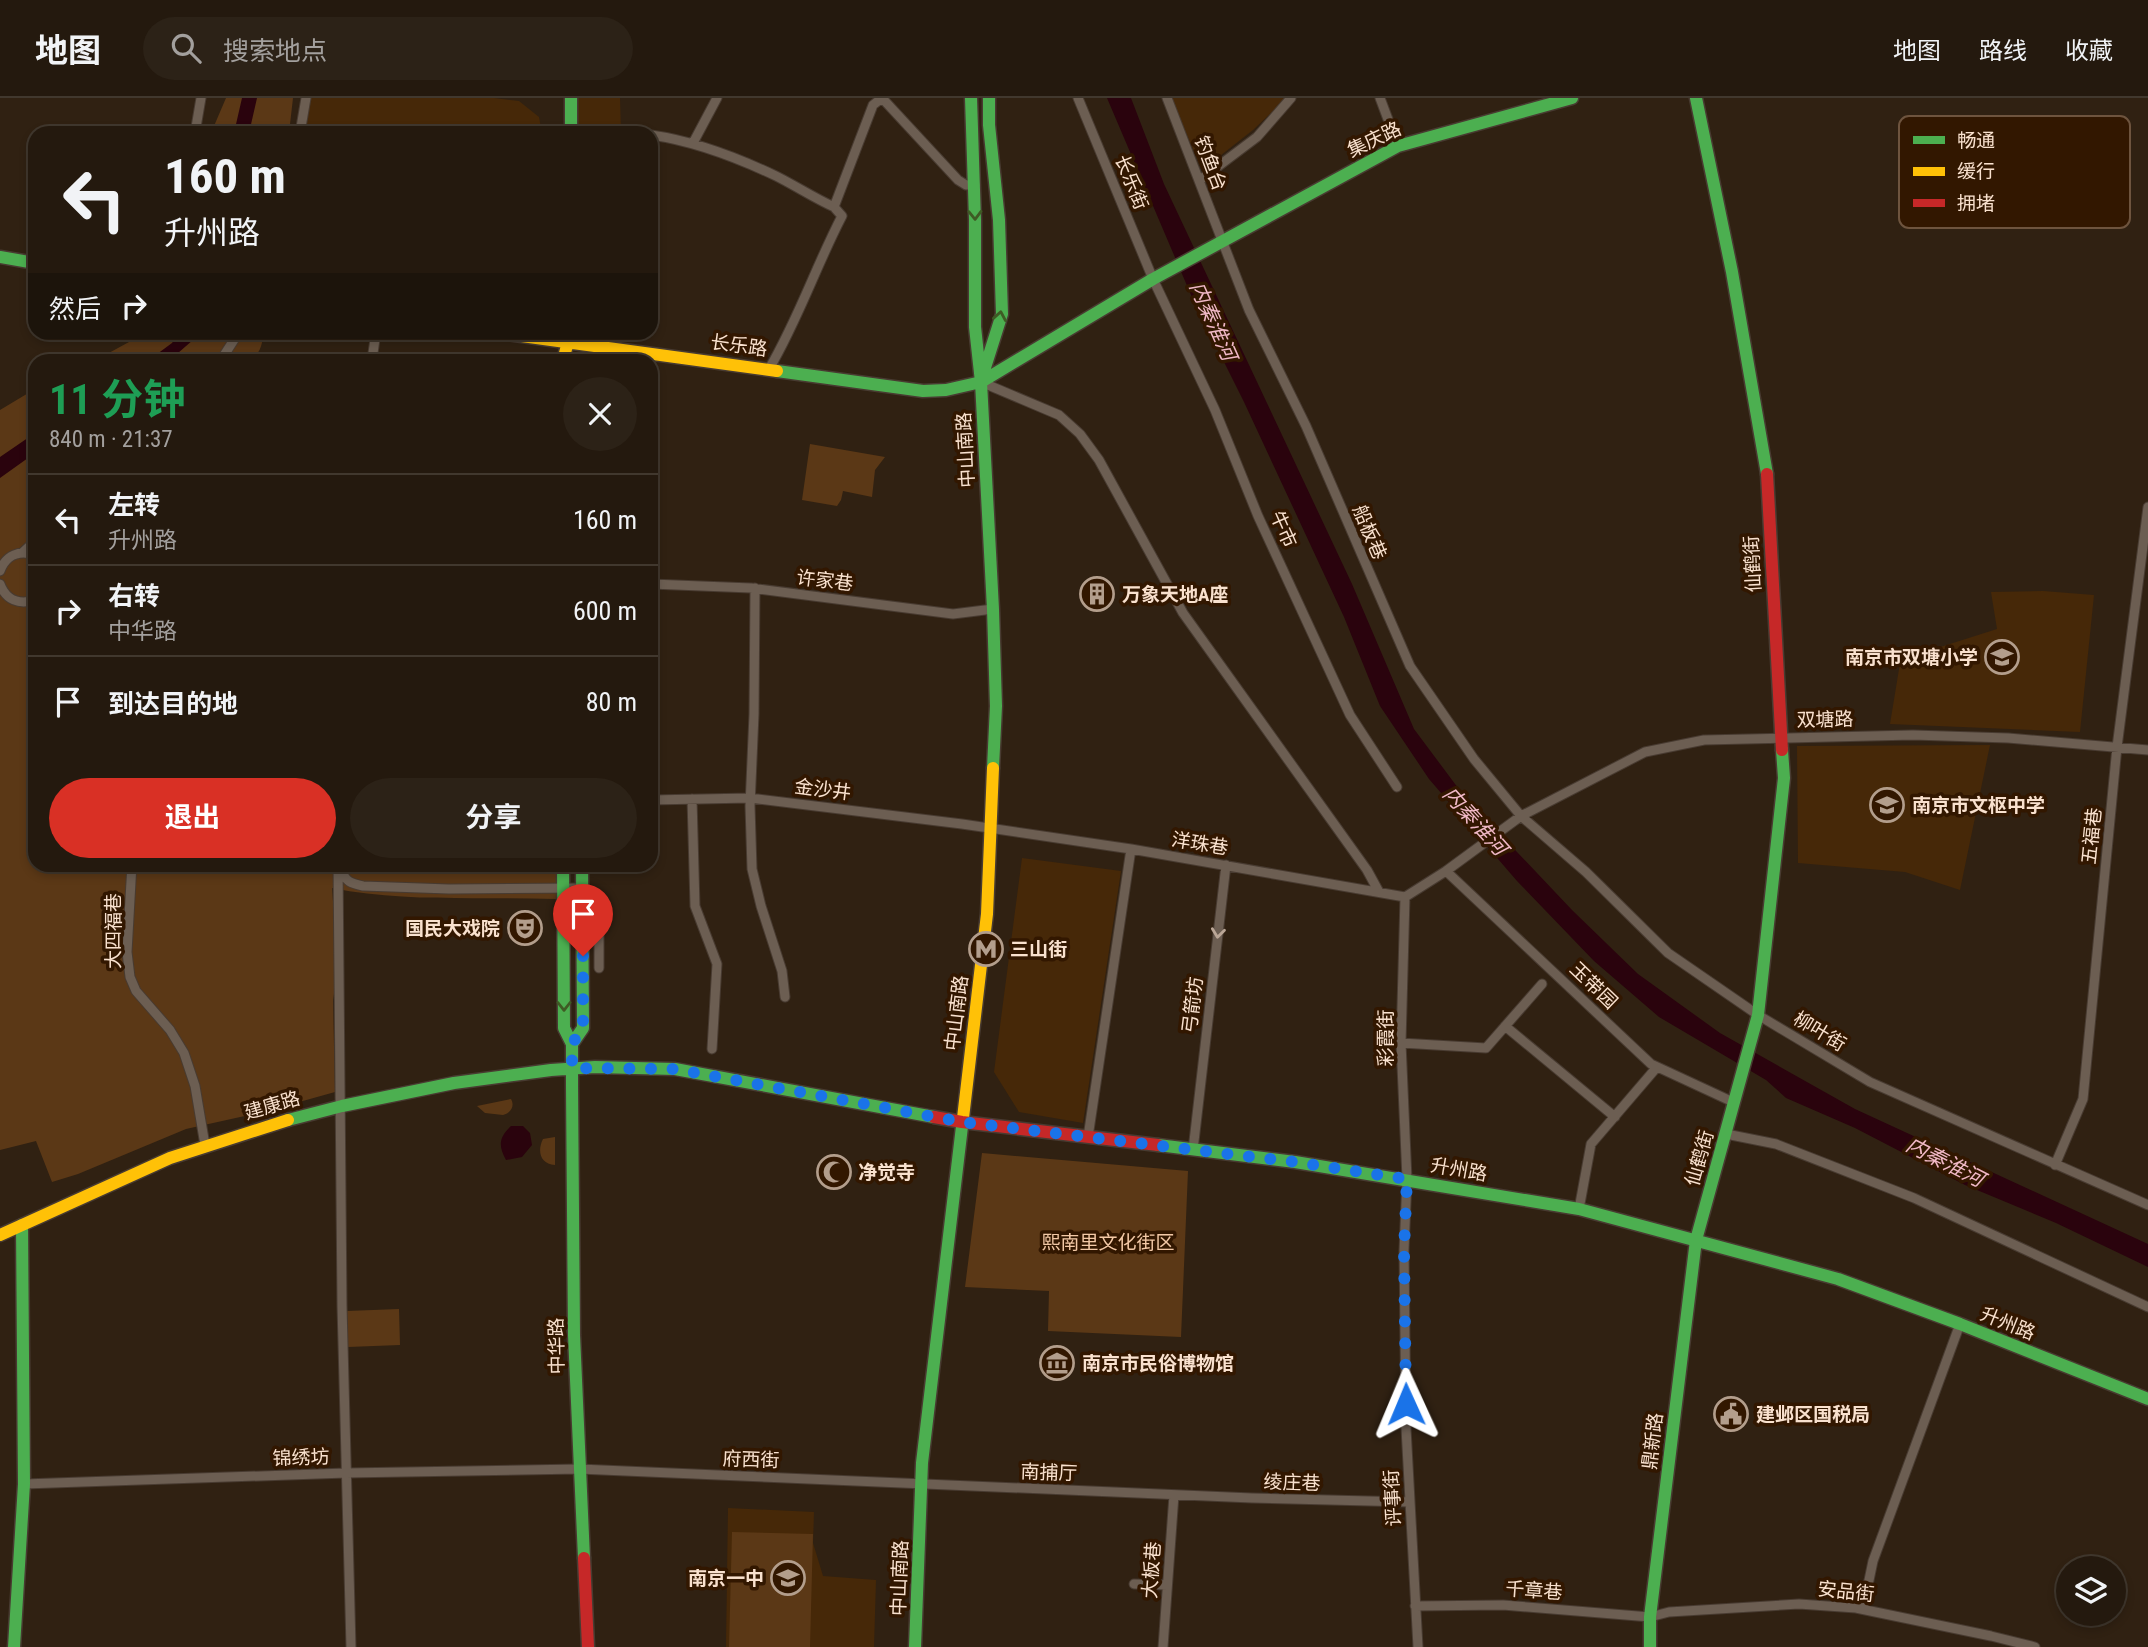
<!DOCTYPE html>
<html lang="zh">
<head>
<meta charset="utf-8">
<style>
  :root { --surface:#24190e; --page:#2c2217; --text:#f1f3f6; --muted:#a3a09e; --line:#41382e; --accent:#d93025 }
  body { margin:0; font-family:"Roboto Condensed","Noto Sans SC",sans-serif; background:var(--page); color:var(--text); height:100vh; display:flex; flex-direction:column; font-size:26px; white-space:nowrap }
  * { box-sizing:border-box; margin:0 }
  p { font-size:23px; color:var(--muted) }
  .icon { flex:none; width:38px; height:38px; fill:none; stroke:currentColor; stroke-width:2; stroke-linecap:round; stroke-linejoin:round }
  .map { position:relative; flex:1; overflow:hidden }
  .sheet { position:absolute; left:28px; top:256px; width:630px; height:518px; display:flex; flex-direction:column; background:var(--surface); border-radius:21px; box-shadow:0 4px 10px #0003,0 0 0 2px var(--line) }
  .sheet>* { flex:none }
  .top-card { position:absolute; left:28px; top:28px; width:630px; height:214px; border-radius:21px; box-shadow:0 4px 10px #0003,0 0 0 2px var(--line); background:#24190e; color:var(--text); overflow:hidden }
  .tools { position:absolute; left:2056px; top:1458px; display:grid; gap:14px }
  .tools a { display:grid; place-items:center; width:70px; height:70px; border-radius:50%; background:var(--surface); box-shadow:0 4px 10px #0003,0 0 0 2px var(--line); font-size:35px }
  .pin { position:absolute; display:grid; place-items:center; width:60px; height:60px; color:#fff; margin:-72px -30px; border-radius:50% 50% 50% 0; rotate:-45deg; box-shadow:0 0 7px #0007 }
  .pin .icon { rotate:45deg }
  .me { position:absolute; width:77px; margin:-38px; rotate:359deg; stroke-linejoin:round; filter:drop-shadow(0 0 5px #0008) }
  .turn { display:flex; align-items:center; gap:24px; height:147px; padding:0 21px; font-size:32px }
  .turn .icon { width:91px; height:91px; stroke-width:2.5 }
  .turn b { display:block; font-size:49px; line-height:60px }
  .then { display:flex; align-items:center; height:66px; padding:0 21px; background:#0003; gap:14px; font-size:26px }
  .round { display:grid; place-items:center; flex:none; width:74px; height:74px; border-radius:37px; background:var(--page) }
  .head { display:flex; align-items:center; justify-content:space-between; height:119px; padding:0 21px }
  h1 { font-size:42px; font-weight:700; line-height:52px; color:#1e9e55 }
  .button { display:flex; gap:14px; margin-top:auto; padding:14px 21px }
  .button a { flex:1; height:80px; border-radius:42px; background:var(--accent); color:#fff; font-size:28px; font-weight:700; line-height:80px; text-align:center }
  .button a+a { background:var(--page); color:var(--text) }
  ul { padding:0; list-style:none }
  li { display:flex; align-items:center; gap:21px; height:91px; padding:0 21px; border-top:2px solid var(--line) }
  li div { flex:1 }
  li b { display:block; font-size:26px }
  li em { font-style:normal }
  header { display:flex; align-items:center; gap:42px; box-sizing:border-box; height:98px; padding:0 35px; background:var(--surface); border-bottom:2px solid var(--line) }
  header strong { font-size:33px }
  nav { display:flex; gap:38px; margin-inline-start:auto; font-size:24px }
  .search { width:490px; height:63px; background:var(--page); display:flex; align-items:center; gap:18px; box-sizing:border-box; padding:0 24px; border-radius:38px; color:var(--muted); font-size:26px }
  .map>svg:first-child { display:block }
  .built { fill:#462808 }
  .green { fill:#5b3816 }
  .water { fill:#2a030d }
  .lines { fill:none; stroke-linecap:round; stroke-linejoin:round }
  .street-casing { stroke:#483b31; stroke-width:11 }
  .fast-casing { stroke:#483b31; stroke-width:15 }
  .slow-casing { stroke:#483b31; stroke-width:15 }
  .jam-casing { stroke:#483b31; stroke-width:15 }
  .street { stroke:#6c5e52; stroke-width:9 }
  .fast { stroke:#4caf50; stroke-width:12 }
  .slow { stroke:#ffc107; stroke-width:12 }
  .jam { stroke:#c62828; stroke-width:12 }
  .oneway { stroke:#3e5b24 }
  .oneway2 { stroke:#baa696 }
  .route { stroke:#1a73e8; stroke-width:12; stroke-dasharray:0 21.6 }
  .labels { text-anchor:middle; stroke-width:7; stroke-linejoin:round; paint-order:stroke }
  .street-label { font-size:19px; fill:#f9e1ce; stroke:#321700 }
  .poi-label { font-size:19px; font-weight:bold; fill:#f9e1ce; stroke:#321700; text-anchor:start }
  .park-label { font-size:19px; fill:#f3c9a6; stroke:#321700 }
  .water-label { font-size:21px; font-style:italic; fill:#f0b8c6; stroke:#321700 }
  .key { fill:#321700; stroke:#6e543e; stroke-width:2 }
  .key-label { font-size:19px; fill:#f9e1ce }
</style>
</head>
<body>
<header>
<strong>地图</strong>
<div class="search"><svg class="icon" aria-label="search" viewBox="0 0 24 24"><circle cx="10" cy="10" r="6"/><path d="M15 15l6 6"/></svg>搜索地点</div>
<nav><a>地图</a><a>路线</a><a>收藏</a></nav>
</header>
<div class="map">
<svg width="2148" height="1549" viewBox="0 0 2148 1549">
  <rect width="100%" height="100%" fill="#302112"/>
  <path class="built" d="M 308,0 L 494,0 L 519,3 L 539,19 L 542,35 L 306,35 Z
    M 571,0 L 620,0 L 621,35 L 571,35 Z
    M 1171,0 L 1287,0 L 1253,32 L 1202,72 Z
    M 651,406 L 660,424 L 659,486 L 651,486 Z
    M 2043,493 L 2094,497 L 2080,634 L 1890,626 L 1900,565 L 1931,552 L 1997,531 L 1991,494 Z
    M 1990,647 L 1960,792 L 1905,774 L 1798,765 L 1797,648 Z
    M 1022,760 L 1121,773 L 1083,1025 L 1019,1014 L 994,974 Z
    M 728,1410 L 814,1414 L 813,1445 L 823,1478 L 876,1482 L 874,1549 L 726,1549 Z"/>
  <path class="green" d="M 226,0 L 293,0 L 289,35 L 211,35 Z
    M 137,235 L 263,235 C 263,245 260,256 251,262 L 96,262 L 129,244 Z
    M 35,291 L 35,766 L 559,767 L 556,801 C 481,798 407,805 332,790 L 338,870 L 333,902 L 335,994 L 267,1013 L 186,1031 L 78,1076 L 52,1084 L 36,1043 L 0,1052 L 0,312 Z
    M 810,346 L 885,359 L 875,372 L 872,399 L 843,393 L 841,402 L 837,408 L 802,402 Z
    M 511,1001 C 515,1008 511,1015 503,1017 L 485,1015 L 477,1008 Z
    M 555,1039 L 555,1067 C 540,1066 537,1053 543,1041 Z
    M 982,1055 L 1188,1073 L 1181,1239 L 1048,1233 L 1049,1193 L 965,1189 Z
    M 399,1211 L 400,1247 L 348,1249 L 347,1213 Z
    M 732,1434 L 813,1436 L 810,1549 L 729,1549 Z"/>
  <path class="water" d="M 242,0 L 257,0 L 249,35 L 234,35 Z
    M 1107,0 L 1131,0 L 1164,86 L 1352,486 L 1414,631 L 1464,698 L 1572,812 L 1638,876 L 1720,935 L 1855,1011 L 2148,1146 L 2148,1169 L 2056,1125 L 1965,1087 L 1855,1030 L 1786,1000 L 1766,982 L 1659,919 L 1594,863 L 1517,783 L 1429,681 L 1380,608 L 1344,519 L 1244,304 L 1194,204 Z
    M 179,235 L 201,235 L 170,262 L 149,262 L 172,245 Z
    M 35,335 L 35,355 L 0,380 L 0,359 Z
    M 511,1028 L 523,1028 L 530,1035 L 532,1047 L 522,1059 L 506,1062 C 498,1048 499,1039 511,1028 Z"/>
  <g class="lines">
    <g class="street-casing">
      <path id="street" d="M 1078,0 L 1153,181 L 1215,312 L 1258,418 L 1350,617 L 1397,689
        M 1167,0 L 1249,212 L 1306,328 L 1410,568 L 1474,661 L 1521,718 L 1586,774 L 1668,855 L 1758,917 L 1870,984 L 2148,1107
        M 1380,0 L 1398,48
        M 195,35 L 201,0
        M 300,35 L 306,0
        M 651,37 C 694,43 736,59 776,78 C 796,88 814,100 834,109 L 873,7 L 882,0 L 958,82 L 966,87 L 975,87
        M 693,45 L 717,0
        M 1200,82 L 1257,39 L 1291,0
        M 221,262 L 239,234
        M 372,262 L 376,234
        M 769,271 C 798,222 816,168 842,118 L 834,109
        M 981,284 L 1059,317 L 1080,336 L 1099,362 L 1183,515 L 1367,772 L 1379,794
        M 23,454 L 35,443
        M 0,473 C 6,457 19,452 35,457
        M 0,486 C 6,502 19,507 35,502
        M 651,486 L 751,490 L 953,516 L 993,511
        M 755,490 L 754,616 L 750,708 L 752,771 L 761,808 L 782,873 L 785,899
        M 692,701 L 695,808 L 717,866 L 712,951
        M 651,702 L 750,700 L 962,726 L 1131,751 L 1405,799
        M 132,766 L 127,854 L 130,879 L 136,893 L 170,932 L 184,955 L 195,988 L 205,1047
        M 325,766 L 335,768 C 349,779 340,783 363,788 L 449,791 L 582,790
        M 338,766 L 342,1208 L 351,1549
        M 1446,773 L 1651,966 L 1733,1004
        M 1405,799 L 1446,773 L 1521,718 L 1645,654 L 1704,642 L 1913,637 L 2008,640 L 2148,652
        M 1405,799 L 1401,945 L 1407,1081 L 1404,1152 L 1406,1330 L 1418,1549
        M 584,815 L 587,822 L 599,837 L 599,870
        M 1505,928 L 1615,1019
        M 1401,945 L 1486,950 L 1542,886
        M 1726,1036 L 1776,1046 L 1914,1100 L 2148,1209
        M 1088,1039 L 1131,751
        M 1193,1052 L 1226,767
        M 2055,1067 L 2083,1001 L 2117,649 L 2148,409
        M 1579,1111 L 1591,1046 L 1657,969
        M 24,1386 L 346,1375 L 579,1371 L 1252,1400 L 1409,1404
        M 1134,1486 L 1167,1487
        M 1415,1508 L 1503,1507 L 1650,1519 L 1669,1514 L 1799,1506 L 1856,1510 L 1991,1538 L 2035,1549
        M 1863,1511 L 1873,1463 L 1960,1226
        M 1163,1549 L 1174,1397"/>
    </g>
    <g class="fast-casing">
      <path id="fast" d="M 571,0 L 571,35
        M 971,0 L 975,122 L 975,229 L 981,284 L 993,511 L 996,608 L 993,670
        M 1696,0 L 1732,174 L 1767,376
        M 0,159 L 35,165
        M 777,273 L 923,293 L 946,292 L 981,284 L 1153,181 L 1398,48 L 1572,0
        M 983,276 L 1002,216 L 999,122 L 989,27 L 989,0
        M 563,766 L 564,930 L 572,946
        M 582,766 L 583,930 L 572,946 L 572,988 L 574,1237 L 584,1460
        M 288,1022 L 342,1008 L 454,985 L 551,972 L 595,969 L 675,971 L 934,1019
        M 1158,1047 L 1295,1064 L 1579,1111 L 1838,1181 L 1960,1226 L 2148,1301
        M 14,1549 L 24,1386 L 22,1127
        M 915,1549 L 922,1365 L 963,1020
        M 1650,1549 L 1650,1519 L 1696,1142 L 1758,917 L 1784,680 L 1782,652"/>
    </g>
    <g class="slow-casing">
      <path id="slow" d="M 492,234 L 777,273
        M 563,262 L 568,244 L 568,234
        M 963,1020 L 987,816 L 993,670
        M 0,1137 L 170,1060 L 288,1022"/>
    </g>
    <g class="jam-casing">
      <path id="jam" d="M 1767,376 L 1782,652
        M 934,1019 L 962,1024 L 1158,1047
        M 584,1460 L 588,1549"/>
    </g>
    <use href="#street" class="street"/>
    <use href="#fast" class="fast"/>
    <use href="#slow" class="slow"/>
    <use href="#jam" class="jam"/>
  </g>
  <defs><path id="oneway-chevron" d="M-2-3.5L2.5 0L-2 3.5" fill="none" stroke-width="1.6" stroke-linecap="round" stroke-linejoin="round" transform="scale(1.75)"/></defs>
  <g class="oneway">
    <use href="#oneway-chevron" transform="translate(975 117) rotate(89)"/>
    <use href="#oneway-chevron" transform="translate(1000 218) rotate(-80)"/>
    <use href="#oneway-chevron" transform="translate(564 908) rotate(90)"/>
  </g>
  <use class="oneway2" href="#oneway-chevron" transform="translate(1218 835) rotate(97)"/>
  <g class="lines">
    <path class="route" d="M 583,858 L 583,930 L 572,946 L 572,970 L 675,971 L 962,1024 L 1295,1064 L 1407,1081 L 1404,1152 L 1406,1306"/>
  </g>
  <defs>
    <g id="building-ring" transform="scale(1.75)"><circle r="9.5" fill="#321700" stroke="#b39e8c" stroke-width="1.5"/><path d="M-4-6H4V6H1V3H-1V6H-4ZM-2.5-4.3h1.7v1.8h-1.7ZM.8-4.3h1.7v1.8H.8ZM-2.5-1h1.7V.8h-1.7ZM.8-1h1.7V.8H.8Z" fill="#b39e8c"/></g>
    <g id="school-ring" transform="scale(1.75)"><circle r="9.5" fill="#321700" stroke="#b39e8c" stroke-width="1.5"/><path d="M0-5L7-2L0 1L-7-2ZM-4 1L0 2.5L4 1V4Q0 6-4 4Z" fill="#b39e8c"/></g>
    <g id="theatre-ring" transform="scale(1.75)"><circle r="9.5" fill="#321700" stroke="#b39e8c" stroke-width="1.5"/><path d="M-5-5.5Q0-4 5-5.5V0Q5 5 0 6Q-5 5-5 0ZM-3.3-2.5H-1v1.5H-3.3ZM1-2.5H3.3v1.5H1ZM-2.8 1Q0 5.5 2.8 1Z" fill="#b39e8c"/></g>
    <g id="metro-ring" transform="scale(1.75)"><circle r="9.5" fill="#321700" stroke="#b39e8c" stroke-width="1.5"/><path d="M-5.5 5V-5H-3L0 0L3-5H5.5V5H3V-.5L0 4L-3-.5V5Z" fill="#b39e8c"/></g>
    <g id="mosque-ring" transform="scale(1.75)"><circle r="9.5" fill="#321700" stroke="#b39e8c" stroke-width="1.5"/><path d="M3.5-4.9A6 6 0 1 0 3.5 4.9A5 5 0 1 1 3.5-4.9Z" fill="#b39e8c"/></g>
    <g id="museum-ring" transform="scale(1.75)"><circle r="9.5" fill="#321700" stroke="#b39e8c" stroke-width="1.5"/><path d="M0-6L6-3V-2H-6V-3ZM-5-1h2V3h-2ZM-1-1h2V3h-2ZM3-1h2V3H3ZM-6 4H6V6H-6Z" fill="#b39e8c"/></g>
    <g id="civic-ring" transform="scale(1.75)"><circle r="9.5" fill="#321700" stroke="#b39e8c" stroke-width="1.5"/><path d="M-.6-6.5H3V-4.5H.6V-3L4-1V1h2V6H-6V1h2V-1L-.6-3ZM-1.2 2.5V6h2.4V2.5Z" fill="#b39e8c"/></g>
  </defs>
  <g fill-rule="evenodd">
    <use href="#building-ring" x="1097" y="496"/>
    <use href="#school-ring" x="2002" y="559"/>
    <use href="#school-ring" x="1887" y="707"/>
    <use href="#theatre-ring" x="525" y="830"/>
    <use href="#metro-ring" x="986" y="851"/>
    <use href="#mosque-ring" x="834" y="1074"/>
    <use href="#museum-ring" x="1057" y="1265"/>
    <use href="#civic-ring" x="1731" y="1316"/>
    <use href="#school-ring" x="788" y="1480"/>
  </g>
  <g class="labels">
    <g class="street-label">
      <text transform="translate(1374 41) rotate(-25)" y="7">集庆路</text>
      <text transform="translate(1211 65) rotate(69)" y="7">钓鱼台</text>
      <text transform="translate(1132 84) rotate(68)" y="7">长乐街</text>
      <text transform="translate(739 247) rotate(8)" y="7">长乐路</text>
      <text transform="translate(965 352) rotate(-93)" y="7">中山南路</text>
      <text transform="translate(1284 431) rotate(66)" y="7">牛市</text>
      <text transform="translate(1370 434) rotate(67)" y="7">船板巷</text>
      <text transform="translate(1752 466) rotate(-93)" y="7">仙鹤街</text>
      <text transform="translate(825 482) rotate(7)" y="7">许家巷</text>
      <text transform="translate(1825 621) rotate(-1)" y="7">双塘路</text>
      <text transform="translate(823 691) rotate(7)" y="7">金沙井</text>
      <text transform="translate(2091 738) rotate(-84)" y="7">五福巷</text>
      <text transform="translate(1200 745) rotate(9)" y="7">洋珠巷</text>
      <text transform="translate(113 833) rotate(-90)" y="7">大四福巷</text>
      <text transform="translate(1594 887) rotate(44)" y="7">玉带园</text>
      <text transform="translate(1192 907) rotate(-83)" y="7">弓箭坊</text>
      <text transform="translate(956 915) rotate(-83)" y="7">中山南路</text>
      <text transform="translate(1820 933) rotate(31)" y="7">柳叶街</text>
      <text transform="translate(1385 940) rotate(-90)" y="7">彩霞街</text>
      <text transform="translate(272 1007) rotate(-16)" y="7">建康路</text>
      <text transform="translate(1699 1060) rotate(-74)" y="7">仙鹤街</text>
      <text transform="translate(1459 1071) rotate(10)" y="7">升州路</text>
      <text transform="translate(2008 1225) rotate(22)" y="7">升州路</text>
      <text transform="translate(556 1248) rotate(-91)" y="7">中华路</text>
      <text transform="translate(1652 1343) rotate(-83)" y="7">鼎新路</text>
      <text transform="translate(301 1359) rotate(-2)" y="7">锦绣坊</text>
      <text transform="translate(751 1361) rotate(2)" y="7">府西街</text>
      <text transform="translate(1049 1374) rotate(2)" y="7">南捕厅</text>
      <text transform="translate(1292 1384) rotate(2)" y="7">绫庄巷</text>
      <text transform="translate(1392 1400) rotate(-93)" y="7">评事街</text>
      <text transform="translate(1151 1472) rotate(-86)" y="7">大板巷</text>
      <text transform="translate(899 1480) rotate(-88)" y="7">中山南路</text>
      <text transform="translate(1534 1492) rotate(4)" y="7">千章巷</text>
      <text transform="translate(1846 1493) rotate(6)" y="7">安品街</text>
    </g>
    <g class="poi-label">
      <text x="1122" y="503">万象天地A座</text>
      <text x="1978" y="566" text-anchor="end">南京市双塘小学</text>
      <text x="1912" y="714">南京市文枢中学</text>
      <text x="500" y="837" text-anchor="end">国民大戏院</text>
      <text x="1010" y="858">三山街</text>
      <text x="858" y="1081">净觉寺</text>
      <text x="1082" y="1272">南京市民俗博物馆</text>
      <text x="1756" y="1323">建邺区国税局</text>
      <text x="764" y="1487" text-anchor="end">南京一中</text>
    </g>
    <g class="park-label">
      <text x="1108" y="1151">熙南里文化街区</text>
    </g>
    <g class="water-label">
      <text transform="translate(1213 223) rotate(66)" y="7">内秦淮河</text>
      <text transform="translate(1475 723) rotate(48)" y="7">内秦淮河</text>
      <text transform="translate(1945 1064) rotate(27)" y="7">内秦淮河</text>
    </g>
  </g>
  <rect x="1899" y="18" width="231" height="112" rx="10" class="key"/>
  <rect x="1913" y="38" width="32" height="8" fill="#4caf50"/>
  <rect x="1913" y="69" width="32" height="9" fill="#ffc107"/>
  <rect x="1913" y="101" width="32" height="8" fill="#c62828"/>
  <g class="key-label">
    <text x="1957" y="49">畅通</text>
    <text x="1957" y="80">缓行</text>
    <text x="1957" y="112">拥堵</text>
  </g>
</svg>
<div class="tools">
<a><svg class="icon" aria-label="layers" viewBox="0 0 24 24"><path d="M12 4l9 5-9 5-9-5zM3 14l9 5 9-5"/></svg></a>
</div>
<div class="pin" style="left:583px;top:858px;background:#d93025"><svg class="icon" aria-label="arrive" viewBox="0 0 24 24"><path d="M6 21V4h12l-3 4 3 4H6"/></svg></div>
<svg class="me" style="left:1406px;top:1306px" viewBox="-20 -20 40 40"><path d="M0-17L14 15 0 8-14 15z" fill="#1a73e8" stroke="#fff" stroke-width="4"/></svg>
<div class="top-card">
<div class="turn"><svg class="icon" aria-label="left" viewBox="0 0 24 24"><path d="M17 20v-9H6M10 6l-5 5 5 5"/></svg><div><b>160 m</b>升州路</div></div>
<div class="then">然后<svg class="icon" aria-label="right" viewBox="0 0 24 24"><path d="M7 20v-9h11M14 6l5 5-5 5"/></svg></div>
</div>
<section class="sheet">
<div class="head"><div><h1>11 分钟</h1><p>840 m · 21:37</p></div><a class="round"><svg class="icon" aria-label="close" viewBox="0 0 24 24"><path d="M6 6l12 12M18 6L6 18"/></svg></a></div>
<ul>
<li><svg class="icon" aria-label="left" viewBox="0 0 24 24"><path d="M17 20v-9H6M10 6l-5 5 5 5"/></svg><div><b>左转</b><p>升州路</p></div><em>160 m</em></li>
<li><svg class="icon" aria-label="right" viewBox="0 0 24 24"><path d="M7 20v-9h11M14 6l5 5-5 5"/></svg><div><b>右转</b><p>中华路</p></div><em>600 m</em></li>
<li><svg class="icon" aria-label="arrive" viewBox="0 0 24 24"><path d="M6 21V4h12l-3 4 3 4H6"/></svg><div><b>到达目的地</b></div><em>80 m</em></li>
</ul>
<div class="button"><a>退出</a><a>分享</a></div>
</section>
</div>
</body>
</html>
